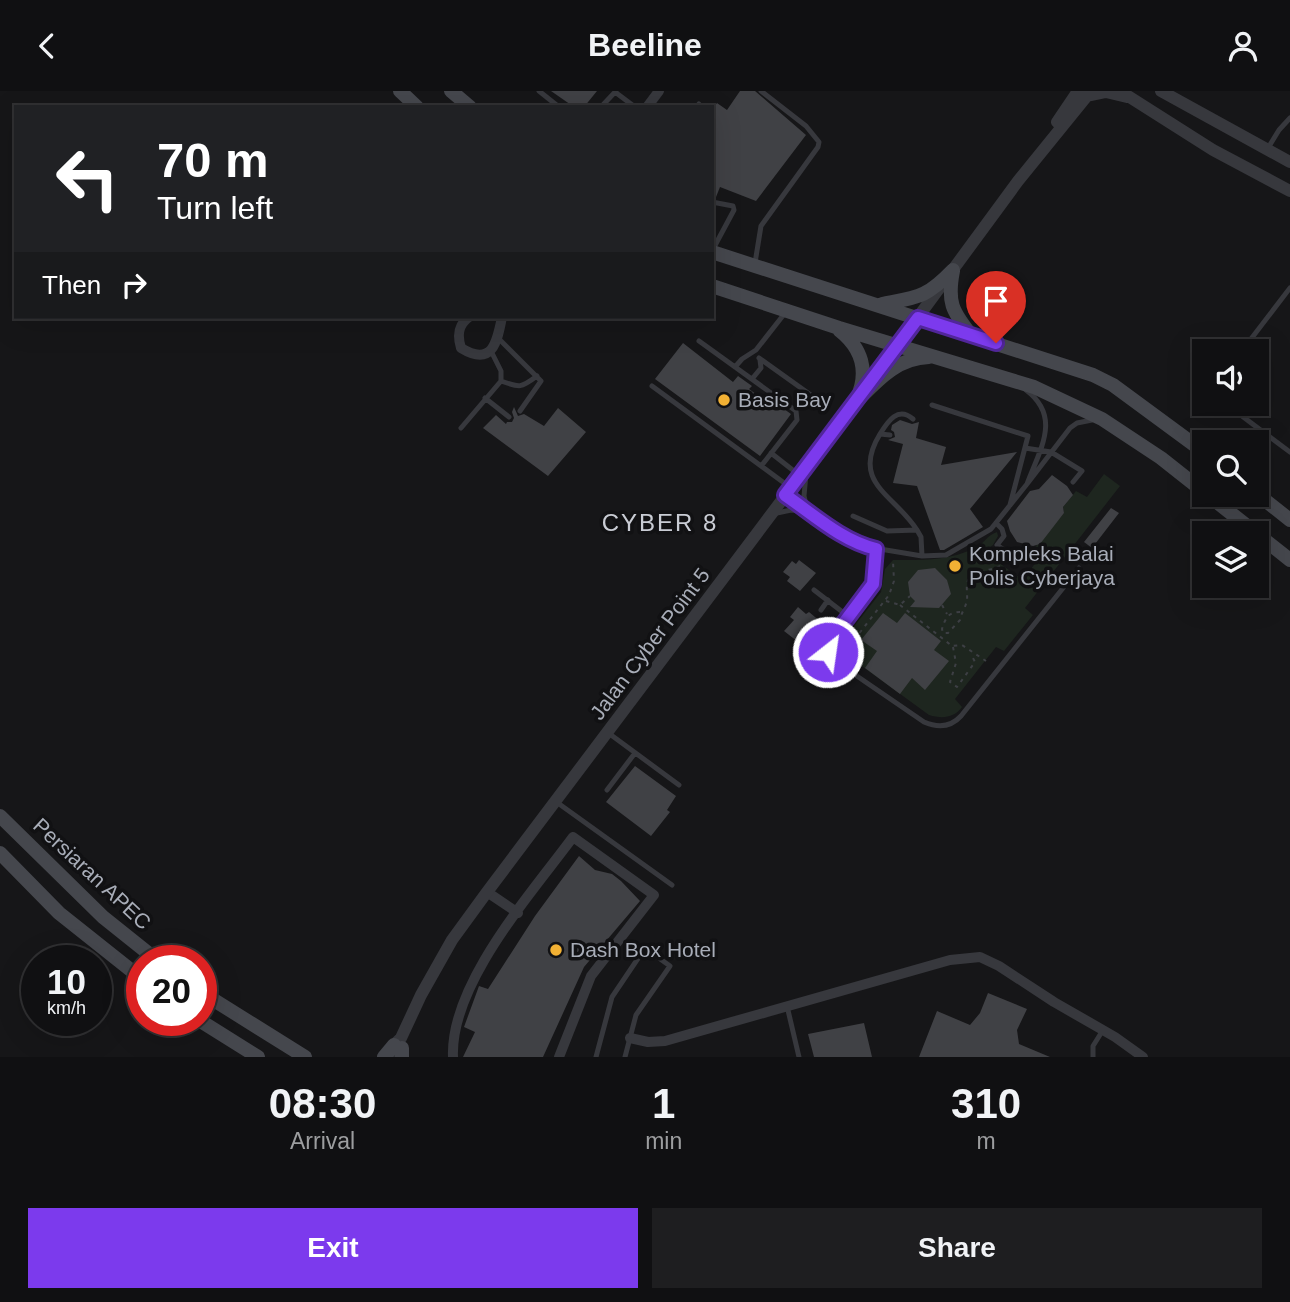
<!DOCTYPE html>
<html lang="en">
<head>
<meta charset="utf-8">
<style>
  :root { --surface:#101012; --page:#1e1e20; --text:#f1f3f6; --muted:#9c9d9f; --line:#303032; --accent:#7c3aed }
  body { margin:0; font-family:Arial,sans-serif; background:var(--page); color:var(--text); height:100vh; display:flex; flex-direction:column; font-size:26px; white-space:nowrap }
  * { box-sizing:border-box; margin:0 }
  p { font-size:23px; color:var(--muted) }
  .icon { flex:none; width:38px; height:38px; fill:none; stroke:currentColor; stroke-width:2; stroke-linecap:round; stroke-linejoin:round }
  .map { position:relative; height:966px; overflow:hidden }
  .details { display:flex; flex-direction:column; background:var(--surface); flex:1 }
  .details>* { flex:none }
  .hud { position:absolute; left:14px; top:14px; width:700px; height:214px; border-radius:0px; box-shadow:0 7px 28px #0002,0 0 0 2px var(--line); background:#202124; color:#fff; overflow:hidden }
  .tools { position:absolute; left:1192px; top:248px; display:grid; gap:14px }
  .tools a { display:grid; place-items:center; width:77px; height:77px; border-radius:0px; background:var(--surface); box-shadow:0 7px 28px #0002,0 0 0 2px var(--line); font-size:35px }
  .speed { position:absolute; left:21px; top:854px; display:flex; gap:14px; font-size:35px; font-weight:700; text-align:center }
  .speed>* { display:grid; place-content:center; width:91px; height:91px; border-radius:50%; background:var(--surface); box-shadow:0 7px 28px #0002,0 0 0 2px var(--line); line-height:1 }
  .speed small { font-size:18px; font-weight:400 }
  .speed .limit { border:10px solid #d22; background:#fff; color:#111 }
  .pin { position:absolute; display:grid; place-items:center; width:60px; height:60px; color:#fff; margin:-72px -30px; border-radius:50% 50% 50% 0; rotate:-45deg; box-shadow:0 0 7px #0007 }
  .pin .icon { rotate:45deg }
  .me { position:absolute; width:77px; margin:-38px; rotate:30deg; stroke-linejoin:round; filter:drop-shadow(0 0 5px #0008) }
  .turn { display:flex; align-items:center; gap:24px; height:147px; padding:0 28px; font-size:32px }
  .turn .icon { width:91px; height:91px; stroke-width:2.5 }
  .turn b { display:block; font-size:49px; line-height:60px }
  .then { display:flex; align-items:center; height:66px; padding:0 28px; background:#0003; gap:14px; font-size:26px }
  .eta { display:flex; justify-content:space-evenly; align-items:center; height:119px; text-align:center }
  .eta b { font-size:42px; font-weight:800; line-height:49px }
  .button { display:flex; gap:14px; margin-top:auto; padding:14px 28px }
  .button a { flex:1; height:80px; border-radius:0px; background:var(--accent); color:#fff; font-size:28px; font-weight:800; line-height:80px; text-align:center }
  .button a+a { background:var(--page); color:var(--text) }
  header { display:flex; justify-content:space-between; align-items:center; height:91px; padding:0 28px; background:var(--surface); font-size:32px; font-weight:800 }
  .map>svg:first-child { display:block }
  .green { fill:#1e261f }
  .building { fill:#404145 }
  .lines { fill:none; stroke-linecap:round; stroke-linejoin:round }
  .path { stroke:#3d3f44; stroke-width:2; stroke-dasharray:3.5 5; stroke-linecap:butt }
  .service { stroke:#37383d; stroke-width:5 }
  .minor { stroke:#37383d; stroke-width:10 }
  .tertiary { stroke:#37383d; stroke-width:12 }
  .secondary { stroke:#45474d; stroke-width:14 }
  .route-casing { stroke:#51269a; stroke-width:18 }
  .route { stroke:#7c3aed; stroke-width:12 }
  .poi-dot { fill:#f2b134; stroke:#111113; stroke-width:2.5 }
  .labels { text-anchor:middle; stroke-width:7; stroke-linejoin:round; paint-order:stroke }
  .poi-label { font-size:21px; fill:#a8adb8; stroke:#111113; text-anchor:start }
  .street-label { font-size:21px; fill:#a8adb8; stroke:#111113 }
  .quarter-label { font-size:24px; letter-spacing:2px; fill:#c9ccd4; stroke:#111113 }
</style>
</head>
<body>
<header><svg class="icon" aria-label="back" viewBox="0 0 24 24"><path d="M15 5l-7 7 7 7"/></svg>Beeline<svg class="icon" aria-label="person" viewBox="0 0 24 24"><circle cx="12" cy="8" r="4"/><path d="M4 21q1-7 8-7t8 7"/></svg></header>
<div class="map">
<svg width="1290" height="966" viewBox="0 0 1290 966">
  <rect width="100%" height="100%" fill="#161618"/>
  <path class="green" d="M 1104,383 L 1120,395 L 1025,517 L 1033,524 L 1004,560 L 996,556 L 955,608 L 962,616 C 954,627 942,628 929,624 L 837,557 L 881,501 L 885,478 L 893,469 C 923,469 948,470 975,457 C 984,453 987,444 997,441 L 998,445 L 993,454 L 984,461 L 1023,489 L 1039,467 L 1031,461 L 1064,422 L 1063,416 L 1076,400 L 1087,406 Z"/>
  <path class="building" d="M 551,0 L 597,0 L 584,16 L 574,16 Z
    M 740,0 L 755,0 L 806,44 L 756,110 L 720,96 L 716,106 L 712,106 L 712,18 L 717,12 L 727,19 Z
    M 683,252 L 733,291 L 738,285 L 752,295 L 749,298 L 768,312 L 770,308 L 791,323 L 760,365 L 655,288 Z
    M 514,316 L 518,325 L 524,323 L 544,335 L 558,317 L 586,341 L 548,385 L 483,337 L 496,324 L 506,333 L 507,331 L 512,331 L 514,327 L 512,321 Z
    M 900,329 L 912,333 L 919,331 L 916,347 L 946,356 L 941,374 L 1017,361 L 970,418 L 983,436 L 944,459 L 940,459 L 917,395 L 893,392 L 903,353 L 888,349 L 895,346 L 894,341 L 891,339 L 892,334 Z
    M 1052,384 L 1067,395 L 1073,404 L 1063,416 L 1064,422 L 1040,453 L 1033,455 L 1017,451 L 1010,440 L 1007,430 L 1030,400 L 1039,398 Z
    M 1111,417 L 1119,422 L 1092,457 L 1084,451 Z
    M 799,469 L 816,482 L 800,500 L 787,490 L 790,486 L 783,481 L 792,470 L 796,473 Z
    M 935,477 L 947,489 L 951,503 L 939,517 L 910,516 L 915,510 L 910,505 L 908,491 L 918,479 Z
    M 798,516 L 806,523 L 809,521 L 821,531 L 817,535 L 826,541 L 811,561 L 784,540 L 794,529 L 790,526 Z
    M 883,522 L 897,532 L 905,522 L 941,550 L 934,559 L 949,570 L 925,599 L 912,587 L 900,603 L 865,577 L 877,560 L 861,549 Z
    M 635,675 L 676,705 L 667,719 L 670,721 L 651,745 L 606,711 Z
    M 579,765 L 595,779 L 612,783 L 621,790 L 640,810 L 584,876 L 543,966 L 463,966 L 475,941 L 464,936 L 479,895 L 488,898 L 535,825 Z
    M 988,902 L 1027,918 L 1017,939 L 1019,953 L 1050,966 L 919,966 L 937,920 L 970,934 L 980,922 Z
    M 864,932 L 872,966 L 814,966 L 808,943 Z"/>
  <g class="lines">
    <path class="path" d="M 886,510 L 900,514 L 910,505
      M 900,514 L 952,555 L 962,554 L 986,570
      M 942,514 L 947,523
      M 960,521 C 948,521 945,528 942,538 L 943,542 L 948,542 L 960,529 C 961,522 966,516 967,509 C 968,499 963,488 975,483 C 984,479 993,479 1002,474
      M 953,556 L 956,572 L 950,591 L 957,596 L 975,571 L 971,563
      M 844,562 L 889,504 L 894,490 L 893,470"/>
    <path class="service" d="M 539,0 L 559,16
      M 615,1 L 635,16
      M 601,16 L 616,0
      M 697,16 L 699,13
      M 1268,57 L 1279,39 L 1290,27
      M 712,111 L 733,115 L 734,119 L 712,160
      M 755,172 L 761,135 L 818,56 L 819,51 L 806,35 L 761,0
      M 498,247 L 541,290 L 520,320
      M 699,250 L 796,320 L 797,329 L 762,374
      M 1241,261 L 1290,197
      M 759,267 L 815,307
      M 735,276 L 742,268 L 756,259 L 785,222
      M 752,288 L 761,277 L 760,269
      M 501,290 C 520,297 521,297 537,285
      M 652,295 L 791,397
      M 1026,299 C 1062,326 1040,358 1027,393 L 1070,337 L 1077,332 L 1092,329
      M 485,307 L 509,326
      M 1226,313 L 1290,361
      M 932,314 L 1028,345 L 1010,414
      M 461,337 L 501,290 L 501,280 L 491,260
      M 880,343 C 850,392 895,404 917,439 L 921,446 L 922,465
      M 890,344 L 880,343 C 888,330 898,315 913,328
      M 1025,357 L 1051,361 L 1082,380 L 1073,391
      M 771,362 L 799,384
      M 806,383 L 804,405 L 808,421
      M 785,404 L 838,442 L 862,455 L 922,465 L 946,464 L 991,438 L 1027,393
      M 777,422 L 791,419 L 805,420
      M 853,425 L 887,440 L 917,439
      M 997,433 L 1002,438 L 1004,445 L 997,454 L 1018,469 L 1026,458
      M 876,458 L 873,493 L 831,549 L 828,561 L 832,568 L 924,631 C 938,637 951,636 961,625 L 1079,477
      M 814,499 L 849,526
      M 821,519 L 828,509
      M 607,641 L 679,694
      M 607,699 L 635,662
      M 555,710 L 672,794
      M 787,915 L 799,966
      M 596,966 L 612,906 L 645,857 L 670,875 L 636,924 L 625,966
      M 1093,966 L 1093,955 L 1103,939"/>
    <path class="minor" d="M 647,16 L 659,0
      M 469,226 C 458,234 457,244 461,257 C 492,276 497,252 502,226
      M 487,801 L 518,822
      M 630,947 L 648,951 L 665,950 L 950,869 L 980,866 L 999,875 L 1054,911 L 1115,946 L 1143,966
      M 453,966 C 450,893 531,803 573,746 L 654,804 L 591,885 L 559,966"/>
    <path class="tertiary" d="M 1120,0 L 1213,59 L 1290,100
      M 1161,0 L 1290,71
      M 1087,5 L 1106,1 L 1127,6
      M 1057,31 L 1078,0
      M 390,963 L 394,954 L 401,947 L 421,904 L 452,849 L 487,801 L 855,312 L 1018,90 L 1091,0"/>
    <path class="secondary" d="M 400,0 L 417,16
      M 451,0 L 470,16
      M 712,161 L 1093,284 L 1113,294 L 1204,361
      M 953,180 C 947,211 952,220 971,244
      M 712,195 L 839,237 L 1034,296 L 1102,328 L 1161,367 L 1204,401
      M 882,213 C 918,206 926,207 953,179
      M 839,239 C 862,257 869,280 857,307
      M 855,312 C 877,290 896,267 929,266
      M 1256,402 L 1290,429
      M 1208,404 L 1290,469
      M 0,725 L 103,826 L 158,870
      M 0,762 L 59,822 L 142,888
      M 201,901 L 305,966
      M 199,929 L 258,966
      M 402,957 L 402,966
      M 384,966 L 394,954"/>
  </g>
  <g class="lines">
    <g class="route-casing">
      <path id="route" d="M 828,561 L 831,549 L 873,493 L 876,458 C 842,450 814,424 785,404 L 918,227 L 996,252"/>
    </g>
    <use href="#route" class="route"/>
  </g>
  <g class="poi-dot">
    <circle cx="724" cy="309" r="7"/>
    <circle cx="955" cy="475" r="7"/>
    <circle cx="556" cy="859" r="7"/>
  </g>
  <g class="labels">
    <g class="poi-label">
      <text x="738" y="316">Basis Bay</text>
      <text x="969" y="470">Kompleks Balai<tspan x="969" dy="24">Polis Cyberjaya</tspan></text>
      <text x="570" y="866">Dash Box Hotel</text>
    </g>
    <g class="street-label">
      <text transform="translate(650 553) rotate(-53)" y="7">Jalan Cyber Point 5</text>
      <text transform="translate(92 783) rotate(43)" y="7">Persiaran APEC</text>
    </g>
    <g class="quarter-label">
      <text x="660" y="440">CYBER 8</text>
    </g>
  </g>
</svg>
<div class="tools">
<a><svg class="icon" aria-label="sound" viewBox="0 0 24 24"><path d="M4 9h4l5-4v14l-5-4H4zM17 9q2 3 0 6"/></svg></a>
<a><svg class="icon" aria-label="search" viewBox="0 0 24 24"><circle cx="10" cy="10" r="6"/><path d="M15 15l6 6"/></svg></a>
<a><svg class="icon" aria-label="layers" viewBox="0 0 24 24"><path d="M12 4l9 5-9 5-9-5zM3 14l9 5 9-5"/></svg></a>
</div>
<div class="speed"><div>10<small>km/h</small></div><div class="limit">20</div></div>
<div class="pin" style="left:996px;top:252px;background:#d93025"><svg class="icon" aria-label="arrive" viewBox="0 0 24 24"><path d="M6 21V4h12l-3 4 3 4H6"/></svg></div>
<svg class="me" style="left:828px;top:561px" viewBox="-20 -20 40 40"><circle r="17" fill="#7c3aed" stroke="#fff" stroke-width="3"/><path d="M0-11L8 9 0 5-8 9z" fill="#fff"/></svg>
<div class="hud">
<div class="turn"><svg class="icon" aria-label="left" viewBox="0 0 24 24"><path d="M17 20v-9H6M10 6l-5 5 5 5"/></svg><div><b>70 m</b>Turn left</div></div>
<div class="then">Then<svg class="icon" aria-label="right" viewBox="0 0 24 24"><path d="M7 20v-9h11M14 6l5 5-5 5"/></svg></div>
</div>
</div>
<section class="details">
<div class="eta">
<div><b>08:30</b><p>Arrival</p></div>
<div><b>1</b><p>min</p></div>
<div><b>310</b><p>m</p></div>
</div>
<div class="button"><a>Exit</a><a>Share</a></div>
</section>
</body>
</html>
